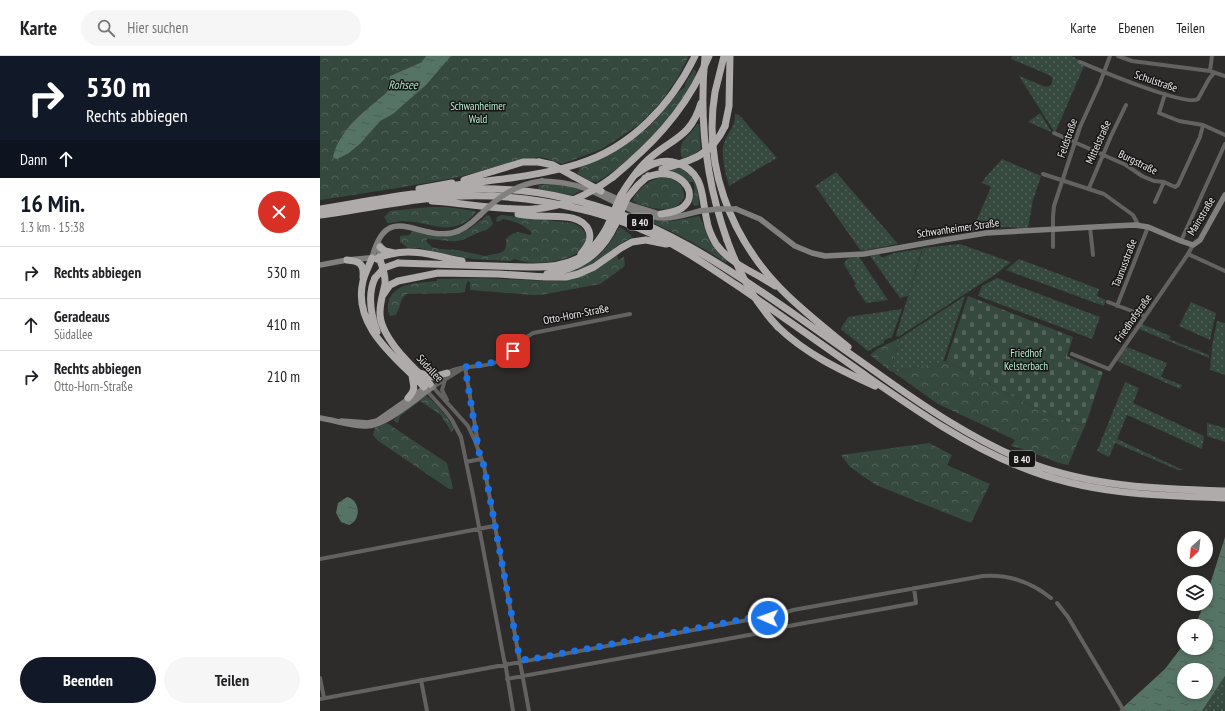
<!DOCTYPE html>
<html lang="de">
<head>
<meta charset="utf-8">
<style>
  :root { --surface:#fff; --page:#f6f6f6; --text:#202124; --muted:#757577; --line:#e0e0e0; --accent:#111827 }
  body { margin:0; font-family:"PT Sans Narrow",sans-serif; background:var(--page); color:var(--text); height:100vh; display:flex; flex-direction:column; font-size:15px; white-space:nowrap }
  * { box-sizing:border-box; margin:0 }
  p { font-size:13px; color:var(--muted) }
  .icon { flex:none; width:22px; height:22px; fill:none; stroke:currentColor; stroke-width:2; stroke-linecap:round; stroke-linejoin:round }
  .map { position:relative; flex:1; overflow:hidden }
  .panel { display:flex; flex-direction:column; background:var(--surface); width:320px }
  .panel>* { flex:none }
  .top-card { background:#111827; color:#fff; overflow:hidden }
  .needle { width:26px; rotate:207deg }
  .tools { position:absolute; left:857px; top:475px; display:grid; gap:8px }
  .tools a { display:grid; place-items:center; width:36px; height:36px; border-radius:50%; background:var(--surface); box-shadow:0 2px 6px #0003; font-size:20px }
  .pin { position:absolute; display:grid; place-items:center; width:34px; height:34px; color:#fff; margin:-17px; border-radius:8px; box-shadow:0 2px 6px #0006 }
  .me { position:absolute; width:44px; margin:-22px; rotate:272deg; stroke-linejoin:round; filter:drop-shadow(0 0 3px #0008) }
  .turn { display:flex; align-items:center; gap:14px; height:84px; padding:0 20px; font-size:18px }
  .turn .icon { width:52px; height:52px; stroke-width:2.5 }
  .turn b { display:block; font-size:28px; line-height:34px }
  .then { display:flex; align-items:center; height:38px; padding:0 20px; background:#0003; gap:8px; font-size:15px }
  .round { display:grid; place-items:center; flex:none; width:42px; height:42px; border-radius:21px; background:var(--page) }
  .summary { display:flex; align-items:center; justify-content:space-between; height:68px; padding:0 20px }
  h1 { font-size:24px; font-weight:700; line-height:30px; color:var(--accent) }
  .button { display:flex; gap:8px; margin-top:auto; padding:8px 20px }
  .button a { flex:1; height:46px; border-radius:24px; background:var(--accent); color:#fff; font-size:16px; font-weight:700; line-height:46px; text-align:center }
  .button a+a { background:var(--page); color:var(--text) }
  ul { padding:0; list-style:none }
  li { display:flex; align-items:center; gap:12px; height:52px; padding:0 20px; border-top:1px solid var(--line) }
  li div { flex:1 }
  li b { display:block; font-size:15px }
  li em { font-style:normal }
  header { display:flex; align-items:center; gap:24px; box-sizing:border-box; height:56px; padding:0 20px; background:var(--surface); border-bottom:1px solid var(--line) }
  header strong { font-size:19px }
  nav { display:flex; gap:22px; margin-inline-start:auto; font-size:14px }
  .search { width:280px; height:36px; background:var(--page); display:flex; align-items:center; gap:10px; box-sizing:border-box; padding:0 14px; border-radius:22px; color:var(--muted); font-size:15px }
  main { display:flex; flex:1; min-height:0 }
  .map>svg:first-child { display:block }
  .grass { fill:url(#grass-dots) }
  .forest { fill:url(#forest-crowns) }
  .cemetery { fill:url(#cemetery-stones) }
  .water { fill:url(#water-ripples); fill-rule:evenodd }
  .lines { fill:none; stroke-linecap:round; stroke-linejoin:round }
  .street { stroke:#636261; stroke-width:4 }
  .secondary { stroke:#82807f; stroke-width:5.5 }
  .highway { stroke:#afabab; stroke-width:7 }
  .secondary-bridge { stroke:#82807f; stroke-width:5.5 }
  .highway-bridge { stroke:#afabab; stroke-width:7 }
  .route { stroke:#1a73e8; stroke-width:7; stroke-dasharray:0 12.6 }
  .labels { text-anchor:middle; stroke-width:3; stroke-linejoin:round; paint-order:stroke }
  .shield { fill:#161414; stroke:#acaaaa; stroke-width:1 }
  .shield-label { font-size:10px; font-weight:bold; fill:#eceaea }
  .street-label { font-size:11px; fill:#eceaea; stroke:#161414 }
  .park-label { font-size:11px; fill:#b5efd2; stroke:#161414 }
  .water-label { font-size:12px; font-style:italic; fill:#a6e0c3; stroke:#161414 }
</style>
</head>
<body>
<header>
<strong>Karte</strong>
<div class="search"><svg class="icon" aria-label="search" viewBox="0 0 24 24"><circle cx="10" cy="10" r="6"/><path d="M15 15l6 6"/></svg>Hier suchen</div>
<nav><a>Karte</a><a>Ebenen</a><a>Teilen</a></nav>
</header>
<main>
<section class="panel">
<div class="top-card">
<div class="turn"><svg class="icon" aria-label="right" viewBox="0 0 24 24"><path d="M7 20v-9h11M14 6l5 5-5 5"/></svg><div><b>530 m</b>Rechts abbiegen</div></div>
<div class="then">Dann<svg class="icon" aria-label="ahead" viewBox="0 0 24 24"><path d="M12 20V5M6 11l6-6 6 6"/></svg></div>
</div>
<div class="summary"><div><h1>16 Min.</h1><p>1.3 km · 15:38</p></div><a class="round" style="background:#d93025;color:#fff"><svg class="icon" aria-label="close" viewBox="0 0 24 24"><path d="M6 6l12 12M18 6L6 18"/></svg></a></div>
<ul>
<li><svg class="icon" aria-label="right" viewBox="0 0 24 24"><path d="M7 20v-9h11M14 6l5 5-5 5"/></svg><div><b>Rechts abbiegen</b></div><em>530 m</em></li>
<li><svg class="icon" aria-label="ahead" viewBox="0 0 24 24"><path d="M12 20V5M6 11l6-6 6 6"/></svg><div><b>Geradeaus</b><p>Südallee</p></div><em>410 m</em></li>
<li><svg class="icon" aria-label="right" viewBox="0 0 24 24"><path d="M7 20v-9h11M14 6l5 5-5 5"/></svg><div><b>Rechts abbiegen</b><p>Otto-Horn-Straße</p></div><em>210 m</em></li>
</ul>
<div class="button"><a>Beenden</a><a>Teilen</a></div>
</section>
<div class="map">
<svg width="905" height="655" viewBox="0 0 905 655">
  <defs>
    <pattern id="grass-dots" width="8" height="8" patternUnits="userSpaceOnUse"><rect width="8" height="8" fill="#35493f"/><path d="M2 2h.1M6 6h.1" fill="none" stroke="#52635b" stroke-width="1.8" stroke-linecap="round"/></pattern>
    <pattern id="forest-crowns" width="20" height="18" patternUnits="userSpaceOnUse"><rect width="20" height="18" fill="#35493f"/><path d="M2 6a3 3 0 1 1 6 0M12 15a3 3 0 1 1 6 0" fill="none" stroke="#52635b"/></pattern>
    <pattern id="cemetery-stones" width="16" height="16" patternUnits="userSpaceOnUse"><rect width="16" height="16" fill="#35493f"/><path d="M2 7V4a2 2 0 0 1 4 0v3zM10 15v-3a2 2 0 0 1 4 0v3z" fill="#52635b"/></pattern>
    <pattern id="water-ripples" width="26" height="14" patternUnits="userSpaceOnUse"><rect width="26" height="14" fill="#567465"/><path d="M2 4q2-2 4 0t4 0M15 11q2-2 4 0t4 0" fill="none" stroke="#4e5b54"/></pattern>
  </defs>
  <rect width="100%" height="100%" fill="#2e2b2b"/>
  <path class="grass" d="M 692,0 L 752,0 L 759,4 L 764,10 L 735,77 L 699,20 L 726,31 L 731,29 L 733,22 L 729,19 L 691,3 Z
    M 720,57 L 731,75 L 731,76 L 708,66 Z
    M 415,58 L 419,59 L 457,102 L 409,130 C 406,119 400,98 404,87 C 408,74 415,74 415,58 Z
    M 682,103 L 721,120 L 713,144 L 708,172 L 675,171 L 652,175 L 671,131 L 662,127 L 665,122 Z
    M 516,116 L 578,188 L 541,195 L 495,130 Z
    M 640,188 L 691,206 L 676,218 L 578,281 L 576,279 L 603,192 Z
    M 602,193 L 588,240 L 580,242 L 550,200 L 559,198 L 562,202 C 575,195 588,195 602,193 Z
    M 539,201 L 568,244 L 546,247 L 534,229 L 536,228 L 524,208 L 527,203 Z
    M 699,203 L 779,233 L 777,240 L 786,244 L 784,250 L 686,214 Z
    M 677,222 L 780,261 L 772,283 L 658,240 L 662,230 Z
    M 645,240 L 623,306 L 573,316 L 570,315 L 580,282 Z
    M 871,246 L 896,257 L 890,284 L 859,270 Z
    M 582,253 L 572,281 L 564,284 L 564,287 L 548,295 L 522,274 L 521,272 L 528,261 Z
    M 897,265 L 905,267 L 905,319 L 890,314 L 892,290 Z
    M 822,268 L 850,280 L 849,283 L 889,299 L 889,302 L 819,273 Z
    M 807,291 L 847,307 L 841,321 L 862,329 L 860,333 L 797,305 Z
    M 805,326 L 819,332 L 813,347 L 884,380 L 882,393 L 807,359 L 797,383 L 863,414 L 858,414 L 795,387 L 789,401 L 777,395 Z
    M 887,367 L 905,372 L 905,386 L 887,380 Z
    M 905,620 L 905,655 L 882,655 Z"/>
  <path class="forest" d="M 0,0 L 106,0 L 102,6 L 70,20 L 67,36 C 51,49 34,61 24,80 L 29,97 L 41,87 L 60,64 L 73,58 L 106,29 L 131,0 L 369,0 L 357,23 L 340,47 L 320,68 L 282,93 L 242,108 L 225,102 L 216,101 L 213,103 L 200,104 L 139,121 L 78,132 L 0,144 Z
    M 374,13 L 376,16 C 365,53 310,107 277,126 L 270,125 L 256,117 L 259,115 L 260,110 C 284,98 312,87 332,68 C 340,60 357,35 365,31 L 365,28 Z
    M 377,68 L 379,69 L 381,93 L 371,100 L 362,102 C 356,84 369,82 377,68 Z
    M 360,112 C 376,118 379,135 379,149 L 376,150 L 373,149 C 370,141 378,135 373,126 L 368,126 L 349,116 L 349,114 Z
    M 344,121 C 356,123 365,129 364,142 C 354,160 331,152 315,147 L 316,146 L 312,145 C 319,132 329,123 344,121 Z
    M 230,128 L 242,129 L 263,134 L 252,139 L 218,133 L 219,129 Z
    M 110,151 L 127,151 L 155,155 L 156,157 C 131,183 114,166 84,165 C 78,165 73,167 68,167 L 64,161 L 70,155 Z
    M 308,155 L 344,165 L 353,165 L 379,160 C 382,163 386,178 389,183 C 394,192 400,199 407,205 L 406,207 C 375,186 342,170 307,156 Z
    M 167,159 L 170,160 L 173,168 L 167,174 C 155,176 147,184 137,185 C 126,186 117,183 107,183 L 106,185 L 112,191 L 120,193 L 137,194 L 165,200 L 180,197 L 184,195 L 186,191 L 186,184 L 188,181 L 192,178 L 198,176 L 210,179 L 212,177 C 205,169 194,165 183,163 L 178,166 L 176,165 L 177,161 L 182,159 L 253,167 C 260,170 266,174 266,182 C 265,207 211,211 195,203 L 190,205 L 153,203 L 110,195 L 100,192 L 88,192 L 80,186 L 80,180 L 89,179 L 93,175 C 128,185 140,183 167,159 Z
    M 300,171 L 310,178 L 312,181 C 308,184 303,186 298,189 C 280,203 273,211 249,217 C 259,210 272,207 281,197 C 289,190 293,180 300,171 Z
    M 297,198 L 298,204 L 304,201 L 305,208 L 304,211 L 280,228 L 221,239 L 212,239 L 150,234 L 150,226 L 148,225 L 146,229 L 145,236 L 139,237 L 87,238 C 79,243 81,251 76,259 L 70,260 C 67,254 67,250 69,244 C 76,226 99,227 117,225 L 117,223 L 160,222 L 231,225 C 261,224 273,215 297,198 Z
    M 580,282 L 570,315 L 550,299 L 557,293 Z
    M 626,305 L 731,360 L 759,369 L 763,368 L 767,365 L 748,409 C 729,405 711,394 691,390 L 695,384 L 618,348 L 573,316 Z
    M 105,340 L 107,340 C 117,349 127,360 134,372 L 131,377 C 129,369 124,366 121,359 L 100,345 L 80,360 L 78,367 L 74,365 L 74,364 L 79,358 Z
    M 67,367 L 127,407 L 133,433 L 129,433 L 57,384 L 53,379 L 55,371 Z
    M 609,387 L 632,399 L 627,409 L 670,428 L 651,467 L 556,429 L 530,411 L 521,399 Z"/>
  <path class="cemetery" d="M 648,240 L 753,281 L 747,300 C 759,306 770,312 783,316 L 767,365 L 763,368 L 759,369 L 731,360 L 626,305 Z"/>
  <path class="water" d="M 106,0 L 131,0 L 106,29 L 73,58 L 60,65 L 41,87 L 29,97 L 17,103 L 13,101 C 20,72 46,54 67,36 L 70,20 L 102,6 Z
    M 27,441 C 41,444 41,465 29,469 L 21,466 L 16,457 L 18,447 Z
    M 905,481 L 905,620 L 882,655 L 799,655 L 845,613 L 864,588 L 864,592 L 886,592 L 886,570 L 875,570 L 884,548 L 886,548 L 886,541 ZM 864,614 L 886,614 L 886,636 L 864,636 Z"/>
  <g class="lines">
    <path class="street" d="M 798,0 L 812,5 L 890,15 L 905,20
      M 760,6 C 777,13 865,51 878,43 L 889,23 L 894,17
      M 890,15 L 892,0
      M 845,38 L 839,57 L 859,65 L 883,69 L 905,79
      M 734,77 L 806,109 L 822,120 L 834,125 L 844,126 L 855,131 L 858,129 L 880,81 L 883,69
      M 723,118 L 784,138 L 813,159 L 819,170
      M 769,132 L 791,80 L 806,49
      M 835,146 L 844,126
      M 770,171 L 773,199
      M 861,185 L 905,88
      M 733,191 L 733,161 L 734,150 L 760,71 L 780,27 L 790,0
      M 868,198 L 905,215
      M 788,246 L 825,260
      M 797,250 L 828,171
      M 752,298 L 789,313 L 868,198 L 873,189
      M 145,311 L 113,331 L 148,370 L 155,385 L 164,410 L 209,655
      M 145,311 L 158,387
      M 126,317 C 142,308 161,313 177,306 C 192,299 199,285 213,277 L 310,258
      M 125,324 L 122,334 L 127,344
      M 107,335 L 126,356 L 132,364 L 141,381 L 153,439 L 185,609
      M 146,406 L 161,403
      M 0,503 L 174,470
      M 737,547 L 748,561 L 804,655
      M 461,558 L 473,554 L 663,520 C 689,518 711,526 731,542
      M 463,571 L 596,547 L 594,532
      M 185,606 L 193,655
      M 0,622 L 4,642
      M 187,623 L 440,577 L 451,573
      M 101,624 L 107,655
      M 0,643 L 449,560 C 452,556 459,555 462,559 L 464,568 L 463,572 L 456,575 L 451,573 L 448,564 L 449,560"/>
    <path class="secondary" d="M 222,125 C 237,126 252,127 267,133 C 292,143 316,161 344,162 C 356,162 368,158 380,155
      M 278,134 L 313,150 L 339,158
      M 416,153 L 440,163 L 475,190 L 492,197 L 505,200 L 544,198 L 623,184 L 666,177 L 793,170 L 815,169 L 828,171 L 861,185 L 873,189 L 880,184 L 905,139
      M 52,202 C 67,144 96,184 132,177 C 143,175 152,167 160,159
      M 0,209 L 27,204 L 59,201 L 60,189
      M 0,362 C 13,364 33,370 46,370 C 66,370 96,342 113,331 L 110,328 L 57,365 L 48,367 L 21,365"/>
    <path class="highway" d="M 385,0 C 379,62 386,125 407,184
      M 404,0 C 401,12 398,24 395,36 C 383,108 409,178 459,231 C 480,253 505,272 528,291
      M 405,70 L 409,50 L 410,0
      M 315,119 C 328,109 341,102 357,107 C 386,117 381,142 387,165 C 388,173 392,181 396,188 C 411,209 435,216 455,230
      M 253,120 L 281,135
      M 293,121 C 330,90 361,59 382,15
      M 325,122 C 332,119 339,117 346,118 C 364,119 379,139 362,152 C 356,156 348,157 341,158
      M 144,124 L 203,106 L 219,106
      M 129,130 C 171,124 216,121 258,108 C 311,92 351,49 375,0
      M 99,133 L 132,127
      M 301,139 C 309,126 318,112 330,102 C 353,82 371,81 381,47
      M 307,142 L 318,129 L 328,120
      M 112,145 C 146,147 180,155 215,153
      M 0,153 C 50,145 101,134 152,133 C 183,132 215,135 245,142 C 333,160 408,212 481,263 C 505,280 529,297 553,314 C 603,350 653,384 710,407 C 773,431 839,433 905,435
      M 198,158 C 205,159 213,160 220,160 C 235,161 262,157 269,175 C 272,184 267,191 261,198
      M 0,159 C 38,154 75,146 112,142 C 161,137 212,141 260,153 C 287,159 313,169 339,181 C 367,195 392,213 418,230 C 462,260 505,291 548,321 C 597,355 646,389 701,411 C 767,438 835,440 905,442
      M 60,191 L 65,195 L 74,197
      M 59,201 C 62,210 66,219 65,228 C 63,238 60,246 60,256 C 59,281 93,311 110,328
      M 52,202 C 49,210 45,217 43,225 C 32,271 77,302 104,331
      M 57,203 C 61,200 66,199 71,198 C 96,192 118,201 142,205
      M 27,204 C 40,205 44,208 43,221
      M 78,207 L 208,211 C 247,212 271,204 289,167
      M 227,218 C 259,213 281,199 295,169
      M 55,222 C 47,239 51,259 57,276
      M 63,239 L 70,229 L 78,225 L 118,217 L 178,218 L 226,221 L 246,221 L 258,218 L 274,211 L 301,192 L 312,186 L 326,184 L 346,188
      M 458,271 C 486,298 520,314 555,330
      M 100,317 L 113,321 L 127,317
      M 88,342 C 97,332 93,330 92,319"/>
    <path class="secondary-bridge" d="M 380,155 L 398,153 L 416,153
      M 160,159 C 178,141 196,128 222,125"/>
    <path class="highway-bridge" d="M 383,13 L 389,0
      M 219,106 L 233,109 L 253,120
      M 342,113 C 371,105 392,99 405,70
      M 215,153 C 244,151 270,138 293,121
      M 289,167 L 301,139
      M 295,169 L 307,142
      M 407,184 C 419,217 434,246 458,271
      M 55,222 L 64,212 L 78,207"/>
  </g>
  <g class="lines">
    <path class="route" d="M 193,295 L 176,306 L 145,311 L 159,396 L 164,410 L 199,599 L 203,603 L 207,604 L 436,561 L 449,560 L 448,562"/>
  </g>
  <g class="labels">
    <g class="shield">
      <rect x="307" y="158" width="26" height="16" rx="3"/>
      <rect x="689" y="395" width="26" height="16" rx="3"/>
    </g>
    <g class="shield-label">
      <text x="320" y="170">B 40</text>
      <text x="702" y="407">B 40</text>
    </g>
    <g class="street-label">
      <text transform="translate(836 25) rotate(19)" y="4">Schulstraße</text>
      <text transform="translate(747 82) rotate(-71)" y="4">Feldstraße</text>
      <text transform="translate(778 86) rotate(-66)" y="4">Mittelstraße</text>
      <text transform="translate(818 106) rotate(26)" y="4">Burgstraße</text>
      <text transform="translate(881 160) rotate(-59)" y="4">Mainstraße</text>
      <text transform="translate(638 172) rotate(-8)" y="4">Schwanheimer Straße</text>
      <text transform="translate(804 207) rotate(-69)" y="4">Taunusstraße</text>
      <text transform="translate(256 258) rotate(-11)" y="4">Otto-Horn-Straße</text>
      <text transform="translate(813 262) rotate(-55)" y="4">Friedhofstraße</text>
      <text transform="translate(110 312) rotate(47)" y="4">Südallee</text>
    </g>
    <g class="park-label">
      <text x="158" y="54">Schwanheimer<tspan x="158" dy="13">Wald</tspan></text>
      <text x="706" y="301">Friedhof<tspan x="706" dy="13">Kelsterbach</tspan></text>
    </g>
    <g class="water-label">
      <text x="83" y="33">Rohsee</text>
    </g>
  </g>
</svg>
<div class="tools">
<a><svg class="needle" viewBox="-14 -14 28 28"><path d="M0-13l5 13h-10z" fill="#e53935"/><path d="M0 13l5-13h-10z" fill="#757577"/></svg></a>
<a><svg class="icon" aria-label="layers" viewBox="0 0 24 24"><path d="M12 4l9 5-9 5-9-5zM3 14l9 5 9-5"/></svg></a>
<a>+</a>
<a>−</a>
</div>
<div class="pin" style="left:193px;top:295px;background:#d93025"><svg class="icon" aria-label="arrive" viewBox="0 0 24 24"><path d="M6 21V4h12l-3 4 3 4H6"/></svg></div>
<svg class="me" style="left:448px;top:562px" viewBox="-20 -20 40 40"><circle r="17" fill="#1a73e8" stroke="#fff" stroke-width="3"/><path d="M0-11L8 9 0 5-8 9z" fill="#fff"/></svg>
</div>
</main>
</body>
</html>
